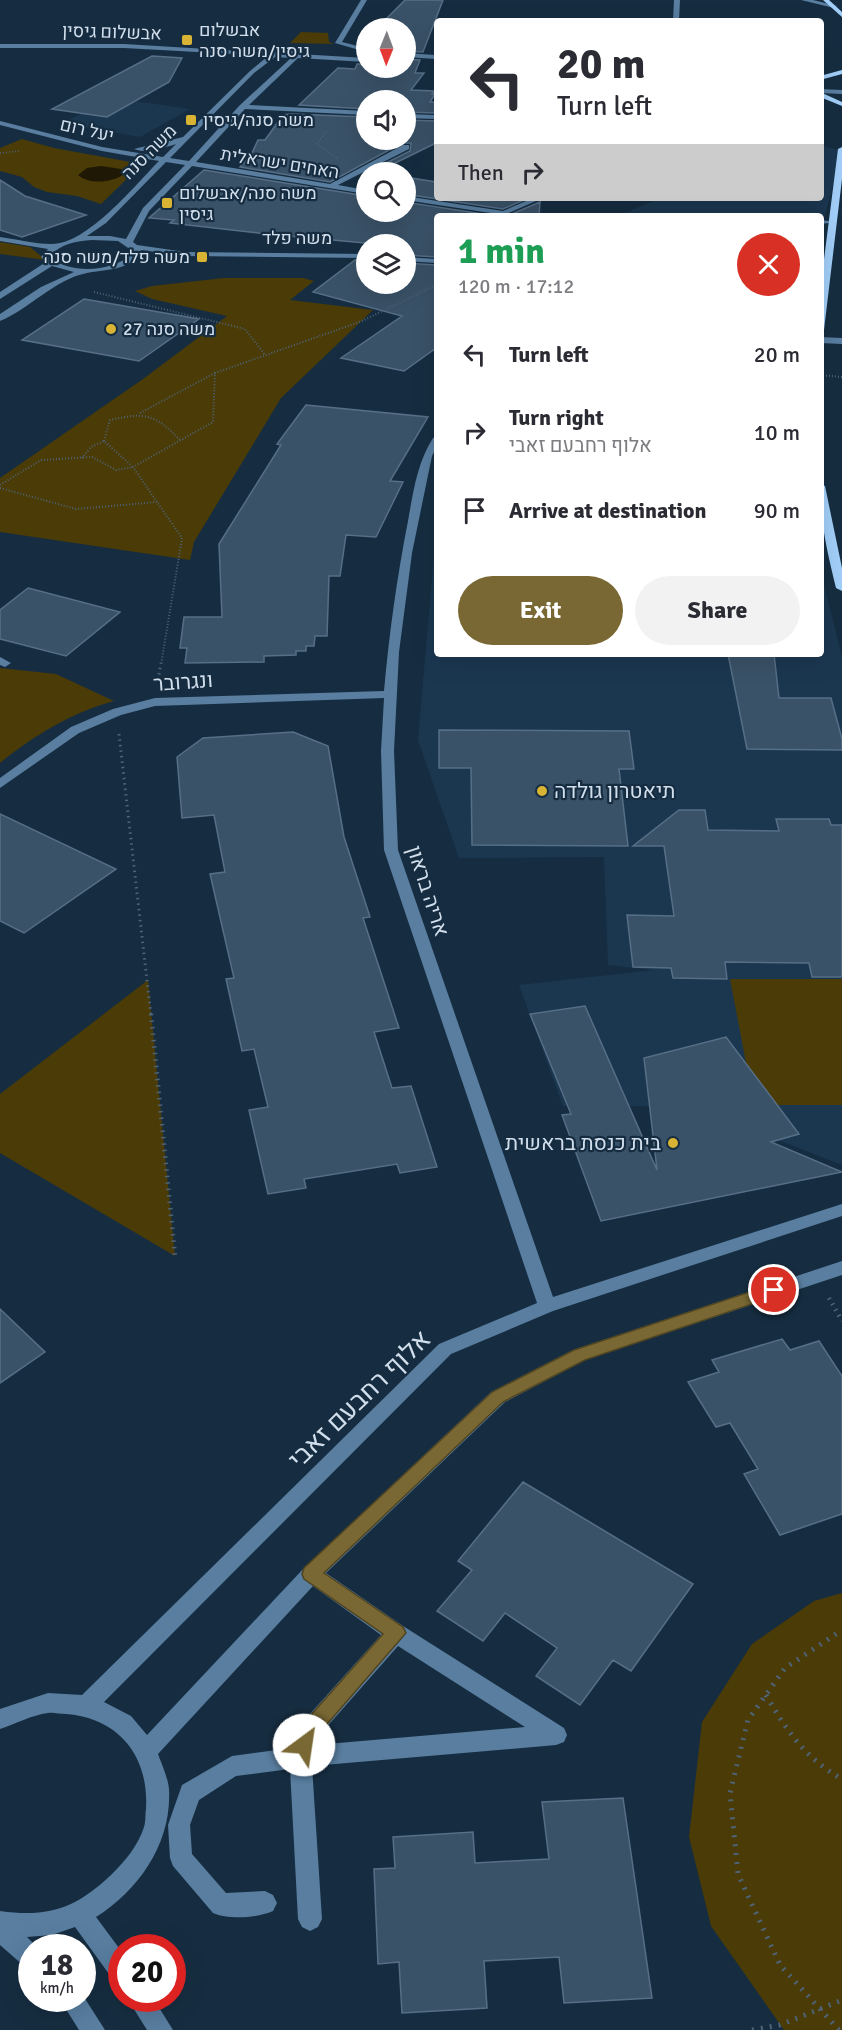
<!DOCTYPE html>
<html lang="en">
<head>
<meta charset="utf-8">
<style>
  :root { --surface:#fff; --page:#f2f2f3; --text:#2b2b33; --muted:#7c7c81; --accent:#796833 }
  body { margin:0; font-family:Signika,Heebo,sans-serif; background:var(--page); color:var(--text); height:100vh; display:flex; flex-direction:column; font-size:22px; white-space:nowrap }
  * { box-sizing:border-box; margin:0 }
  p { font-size:20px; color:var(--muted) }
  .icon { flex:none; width:33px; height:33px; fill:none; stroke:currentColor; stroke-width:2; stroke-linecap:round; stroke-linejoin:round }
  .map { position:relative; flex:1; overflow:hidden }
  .panel { position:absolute; left:434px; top:213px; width:390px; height:444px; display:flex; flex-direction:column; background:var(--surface); border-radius:6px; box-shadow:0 6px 24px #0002 }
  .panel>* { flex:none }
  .guide { position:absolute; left:434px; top:18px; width:390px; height:183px; border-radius:6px; box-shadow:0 6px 24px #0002; background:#fff; color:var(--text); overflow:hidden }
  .needle { width:39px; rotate:181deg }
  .buttons { position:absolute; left:356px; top:18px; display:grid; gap:12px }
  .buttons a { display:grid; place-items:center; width:60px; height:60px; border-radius:50%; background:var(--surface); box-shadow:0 6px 24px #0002; font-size:30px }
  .speed { position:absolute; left:18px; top:1934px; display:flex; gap:12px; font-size:30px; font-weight:700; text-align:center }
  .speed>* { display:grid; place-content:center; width:78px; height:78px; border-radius:50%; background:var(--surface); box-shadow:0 6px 24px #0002; line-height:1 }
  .speed small { font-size:15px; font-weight:400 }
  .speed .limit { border:9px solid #d22; background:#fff; color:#111 }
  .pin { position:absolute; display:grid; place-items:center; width:51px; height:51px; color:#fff; margin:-26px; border:3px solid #fff; border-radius:50%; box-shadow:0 2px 6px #0007 }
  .me { position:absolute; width:66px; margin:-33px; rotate:31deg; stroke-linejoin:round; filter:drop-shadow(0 0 4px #0008) }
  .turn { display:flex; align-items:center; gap:21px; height:126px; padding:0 24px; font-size:27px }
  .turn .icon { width:78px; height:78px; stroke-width:2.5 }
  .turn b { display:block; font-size:42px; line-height:51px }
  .then { display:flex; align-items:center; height:57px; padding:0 24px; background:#0003; gap:12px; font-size:22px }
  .round { display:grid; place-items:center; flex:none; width:63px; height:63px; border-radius:32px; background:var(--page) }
  .head { display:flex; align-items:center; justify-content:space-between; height:102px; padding:0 24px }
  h1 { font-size:36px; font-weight:700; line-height:45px; color:#1e9e55 }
  .cta { display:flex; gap:12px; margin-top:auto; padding:12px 24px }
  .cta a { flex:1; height:69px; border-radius:36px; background:var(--accent); color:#fff; font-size:24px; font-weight:700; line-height:69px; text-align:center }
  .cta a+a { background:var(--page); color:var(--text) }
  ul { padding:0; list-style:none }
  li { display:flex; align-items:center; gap:18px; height:78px; padding:0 24px }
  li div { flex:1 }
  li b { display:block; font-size:22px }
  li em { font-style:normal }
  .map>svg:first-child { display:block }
  .built { fill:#1b3750 }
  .green { fill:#4a3b07 }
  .water { fill:#1f1805 }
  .building { fill:#3a5268; stroke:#566f87; stroke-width:1.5 }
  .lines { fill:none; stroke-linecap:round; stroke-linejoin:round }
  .path-far4 { stroke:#4f6375; stroke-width:1.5; stroke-dasharray:1 2; stroke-linecap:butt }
  .path-far3 { stroke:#4f6375; stroke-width:2; stroke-dasharray:1 2; stroke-linecap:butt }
  .path-far2 { stroke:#4f6375; stroke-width:3; stroke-dasharray:1.5 4; stroke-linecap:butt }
  .path-far1 { stroke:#4f6375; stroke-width:4.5; stroke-dasharray:1.5 5; stroke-linecap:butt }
  .path { stroke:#4f6375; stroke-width:5; stroke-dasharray:2 7; stroke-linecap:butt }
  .minor { fill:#597ea0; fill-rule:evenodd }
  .major { fill:#a2cff9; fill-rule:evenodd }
  .route { fill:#796833; stroke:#4f4421; stroke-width:1.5 }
  .poi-dot { fill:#d9b334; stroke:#162d41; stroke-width:2 }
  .labels { text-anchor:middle; stroke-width:4.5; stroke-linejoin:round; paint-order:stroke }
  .far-poi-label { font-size:18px; fill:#d1deec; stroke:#162d41; text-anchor:start }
  .far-street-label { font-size:18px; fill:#d1deec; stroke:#162d41 }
  .street-label { font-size:21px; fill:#d1deec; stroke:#162d41 }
  .poi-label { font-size:21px; fill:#d1deec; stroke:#162d41; text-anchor:start }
  .near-street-label { font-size:26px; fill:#d1deec; stroke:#162d41 }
</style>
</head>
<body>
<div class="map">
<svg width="842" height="2030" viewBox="0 0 842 2030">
  <rect width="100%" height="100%" fill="#162d41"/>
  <path class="built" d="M 113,98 L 190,109 L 140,137 L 62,123 Z
    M 821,145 L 842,151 L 821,230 L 820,216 L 618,216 L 660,198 L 820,198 Z
    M 436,532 L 436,654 L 820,654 L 821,572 L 842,657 L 842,1165 L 691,1106 L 563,1106 L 519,985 L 654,970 L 608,965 L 604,857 L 459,858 L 418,740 Z"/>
  <path class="green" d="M 301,32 L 328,33 L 329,42 L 334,44 L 290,43 Z
    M 22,139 L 54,148 L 136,163 L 137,169 L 101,204 L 77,196 L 47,192 L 34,187 L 22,177 L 0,171 L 0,148 Z
    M 0,242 L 30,247 L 46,260 L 0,254 Z
    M 224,278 L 303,278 L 314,281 L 290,300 L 373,310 L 281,398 L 194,542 L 190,560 L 0,532 L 0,478 L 143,379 L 227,316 L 152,299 L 135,291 L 152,286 Z
    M 0,668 L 56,674 L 114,701 C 73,712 33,736 0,763 Z
    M 730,979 L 842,979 L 842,1105 L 754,1105 Z
    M 148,980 L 175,1256 L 0,1153 L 0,1094 Z
    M 842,1593 L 842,2030 L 784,2030 L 711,1926 L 689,1837 L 702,1722 L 752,1644 L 814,1601 Z"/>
  <path class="water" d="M 101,166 L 121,169 L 125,173 C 114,183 89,185 78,175 L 87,168 Z"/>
  <path class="building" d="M 405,0 L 443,0 L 423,52 L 405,51 L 405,28 L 377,28 Z
    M 152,56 L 182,58 L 169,82 L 107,117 L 52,109 Z
    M 405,59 L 420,60 L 415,73 L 424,73 L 411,90 L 434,91 L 432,94 L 435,94 L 430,102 L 436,102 L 436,113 L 405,112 L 405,100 L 366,100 L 366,109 L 299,105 L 338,68 L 355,69 L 357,64 L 366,64 L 366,68 L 405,68 Z
    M 291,114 L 366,117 L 366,140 L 405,140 L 405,120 L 436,121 L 436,143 L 377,172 L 381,172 L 368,172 L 410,151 L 411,143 L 402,143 L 330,182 L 240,167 L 251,155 L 258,140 L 265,140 L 283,115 Z
    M 204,170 L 366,196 L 366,212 L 405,212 L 405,202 L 496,216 L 436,216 L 436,257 L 405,255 L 405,244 L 376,244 L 267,234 L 170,223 L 174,220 L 149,218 Z
    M 405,177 L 436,182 L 436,198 L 526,199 L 503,209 L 405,194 Z
    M 0,180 L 25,196 L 86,215 L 22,237 L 0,230 Z
    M 540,202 L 539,216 L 507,216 Z
    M 355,260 L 366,260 L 366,284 L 405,284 L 405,263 L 436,265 L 436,348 L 404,371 L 341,358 L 402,316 L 313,292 Z
    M 84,299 L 199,319 L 139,361 L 22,340 Z
    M 306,405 L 428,417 L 390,481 L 403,482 L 376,537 L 346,535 L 340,576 L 329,576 L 327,636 L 315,636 L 314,646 L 306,646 L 306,651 L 296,651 L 296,655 L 264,656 L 264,662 L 185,663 L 187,648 L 180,648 L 184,617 L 222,617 L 219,544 L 281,445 L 277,444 Z
    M 28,588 L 120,612 L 66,656 L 0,639 L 0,610 Z
    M 728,654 L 774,654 L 779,698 L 831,698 L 842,739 L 842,750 L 747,749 Z
    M 439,730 L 629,731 L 634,769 L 619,769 L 628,846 L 472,845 L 471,768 L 439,768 Z
    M 293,732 L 328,746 L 344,837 L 370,917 L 363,918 L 399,1028 L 374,1032 L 392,1088 L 411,1086 L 437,1167 L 400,1173 L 397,1164 L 304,1179 L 306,1188 L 268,1194 L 249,1110 L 268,1107 L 254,1049 L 242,1051 L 226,979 L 234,978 L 210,874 L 225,872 L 214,815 L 182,818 L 177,757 L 203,738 Z
    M 679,810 L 705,810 L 708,830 L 779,831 L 776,819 L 829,819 L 831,825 L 842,825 L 842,977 L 812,977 L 809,963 L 725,962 L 727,979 L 673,978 L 671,968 L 633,967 L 627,915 L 674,916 L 664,846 L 633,846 Z
    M 0,814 L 116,869 L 24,933 L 0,921 Z
    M 585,1006 L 657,1170 L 644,1058 L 726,1037 L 799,1134 L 771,1142 L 842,1172 L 601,1221 L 562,1115 L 571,1114 L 530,1014 Z
    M 0,1309 L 45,1352 L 0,1383 Z
    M 782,1339 L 790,1350 L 819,1341 L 842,1376 L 842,1514 L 780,1535 L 744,1474 L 758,1469 L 730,1423 L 716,1427 L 688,1382 L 719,1372 L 712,1360 Z
    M 523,1482 L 693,1584 L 631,1671 L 613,1660 L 580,1705 L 536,1676 L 557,1648 L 505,1613 L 483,1641 L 437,1611 L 472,1570 L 458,1561 Z
    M 623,1798 L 652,1998 L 564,2003 L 559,1957 L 484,1961 L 487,2008 L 402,2013 L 399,1962 L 378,1964 L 374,1869 L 395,1868 L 393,1837 L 473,1832 L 475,1863 L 549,1859 L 542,1802 Z"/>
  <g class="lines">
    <path class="path-far4" d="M 326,131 L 317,144 L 337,158
      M 0,153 L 20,151"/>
    <path class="path-far3" d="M 94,292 L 245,329 L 265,355
      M 820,375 L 842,377
      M 140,413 L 215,373
      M 104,441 L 110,420 C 145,412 155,414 180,440
      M 82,458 L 91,447 L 104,441 L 132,466
      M 0,485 L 41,460 L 92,457 L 116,470 L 133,467
      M 0,488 L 76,509 L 157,502 L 182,538 L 161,665
      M 157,502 L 133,467 L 213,422 L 215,373 L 362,321 L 436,285"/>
    <path class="path-far2" d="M 158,680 L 161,663
      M 119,734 L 151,1016"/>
    <path class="path-far1" d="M 151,1014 L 175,1256
      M 829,1298 L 842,1321"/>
    <path class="path" d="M 766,1695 C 786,1730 806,1759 842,1779
      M 752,2030 L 780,2025 L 842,2000
      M 839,2030 L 780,1965 L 738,1874 L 730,1793 L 748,1720 L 785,1668 L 842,1630"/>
    <path class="minor" d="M 361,0 L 367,0 L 342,42 L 366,48 L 366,52 L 335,43 Z
      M 674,0 L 680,0 L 679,21 L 673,21 Z
      M 801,0 L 813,0 L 837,6 L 834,8 Z
      M 0,44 L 124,44 L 273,53 L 291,46 L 298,54 L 366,58 L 366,62 L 298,58 L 249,105 L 366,111 L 366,115 L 245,109 L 196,162 L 330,184 L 403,145 L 409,145 L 409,149 L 338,185 L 366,190 L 366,194 L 192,166 L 149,211 L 133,242 L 137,245 L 186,252 L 366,254 L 366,258 L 186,256 L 141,250 L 142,252 C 127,271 108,269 87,273 C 55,279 28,310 0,321 L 0,314 L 41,287 L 74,272 L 52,266 L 0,299 L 0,292 L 46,262 L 41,257 L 48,249 L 0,241 L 0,237 C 16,239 34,244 51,244 C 87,245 135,185 159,161 L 102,151 L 0,125 L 0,121 L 102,147 L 163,157 L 176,144 C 164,148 146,154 134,149 L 183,137 L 250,71 L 268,56 L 124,48 L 0,48 ZM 275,57 L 291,58 L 239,106 L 189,161 L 170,158 L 254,73 ZM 166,162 L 185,165 L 143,208 L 126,239 L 110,236 L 87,236 L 106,223 ZM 92,240 L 118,241 L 134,252 C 115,272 71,275 49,257 C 60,244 76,241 92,240 Z
      M 405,53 L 436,55 L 436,59 L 405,57 Z
      M 820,89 L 842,90 L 842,94 L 820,93 Z
      M 405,114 L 436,115 L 436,119 L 405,118 Z
      M 405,196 L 503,211 L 533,198 L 543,198 L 504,215 L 405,200 Z
      M 820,220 L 837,222 L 820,224 Z
      M 405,257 L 436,259 L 436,263 L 405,261 Z
      M 820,337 L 842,338 L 842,344 L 820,343 Z
      M 436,437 L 436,448 L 432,456 L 412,553 L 399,652 L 394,751 L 398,850 L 553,1297 L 842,1204 L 842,1216 L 553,1311 L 451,1354 L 104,1702 L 131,1716 L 147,1735 L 304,1568 L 491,1392 L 573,1350 L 842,1261 L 842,1275 L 585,1360 L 505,1402 L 326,1573 L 403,1626 L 564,1728 L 567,1735 L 564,1742 L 556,1745 L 312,1766 L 322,1919 L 318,1927 L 310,1931 L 302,1927 L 298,1919 L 290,1769 L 236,1776 L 199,1800 L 190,1825 L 192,1854 L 226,1893 L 265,1891 L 273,1895 L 277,1903 L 273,1911 C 257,1918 229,1920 213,1913 L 173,1866 L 170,1858 L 168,1825 L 182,1785 L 232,1756 L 292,1748 L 300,1725 L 381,1635 L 313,1586 L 158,1754 C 162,1765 168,1778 169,1789 C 172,1842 140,1889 96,1917 L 122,1952 L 122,1985 L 114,1981 L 75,1927 L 52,1935 L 27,1937 L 37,1947 L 32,1947 L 32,1970 L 24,1966 L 0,1945 L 0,1911 C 49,1918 76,1908 111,1875 C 125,1861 138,1846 144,1827 C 146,1821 145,1814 146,1809 C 149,1756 119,1718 66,1714 C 60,1714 53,1712 48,1713 C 32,1715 15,1724 0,1729 L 0,1709 L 48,1693 L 82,1695 L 439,1344 L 537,1303 L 384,850 L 381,751 L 384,698 L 155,706 L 121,715 L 79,733 L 0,788 L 0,778 L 71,727 L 113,709 L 155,698 L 384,691 C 389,634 397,577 408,521 C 413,493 417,463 433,438 ZM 398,1646 L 525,1727 L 315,1745 L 317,1738 Z
      M 0,657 L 11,663 L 5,667 L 0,665 Z
      M 82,1994 L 105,2030 L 79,2030 L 59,1998 L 82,1998 Z
      M 127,1998 L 153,1998 L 173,2030 L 147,2030 Z"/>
    <path class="major" d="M 823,0 L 829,0 L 842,12 L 842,17 Z
      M 842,70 L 842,74 L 820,80 L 820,76 Z
      M 820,92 L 842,102 L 842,106 L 820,97 Z
      M 842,147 L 842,179 L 824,330 L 820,332 L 820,291 L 838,149 Z
      M 820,483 L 825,486 L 842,568 L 842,591 L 836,588 C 827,551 820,522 820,483 Z"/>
  </g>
  <path class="route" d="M 774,1284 L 782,1290 L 779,1295 L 585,1360 L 503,1402 L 324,1573 L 403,1627 L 406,1633 L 316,1737 L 311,1751 L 304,1754 L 297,1751 L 294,1745 L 301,1726 L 383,1634 L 304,1579 L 302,1574 L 304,1568 L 492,1392 L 574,1350 Z"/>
  <g class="poi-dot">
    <rect x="181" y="34" width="12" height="12" rx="3"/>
    <rect x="185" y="114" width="12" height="12" rx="3"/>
    <rect x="161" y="197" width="12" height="12" rx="3"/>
    <rect x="196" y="251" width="12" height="12" rx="3"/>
    <circle cx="111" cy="329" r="6"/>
    <circle cx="542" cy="791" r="6"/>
    <circle cx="673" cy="1143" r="6"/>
  </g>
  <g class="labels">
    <g class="far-poi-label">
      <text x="199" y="36">אבשלום<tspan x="199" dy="21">גיסין/משה סנה</tspan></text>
      <text x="203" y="126">משה סנה/גיסין</text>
      <text x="179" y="199">משה סנה/אבשלום<tspan x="179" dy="21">גיסין</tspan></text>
      <text x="190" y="263" text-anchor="end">משה פלד/משה סנה</text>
      <text x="123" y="335">משה סנה 27</text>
    </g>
    <g class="far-street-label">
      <text transform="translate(112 32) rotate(2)" y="6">אבשלום גיסין</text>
      <text transform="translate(87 130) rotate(13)" y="6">יעל רום</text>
      <text transform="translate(149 152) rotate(-45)" y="6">משה סנה</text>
      <text transform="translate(280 163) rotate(9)" y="6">האחים ישראלית</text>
      <text x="297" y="244">משה פלד</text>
    </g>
    <g class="street-label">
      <text transform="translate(183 682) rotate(-4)" y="7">ונגרובר</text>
      <text transform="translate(428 891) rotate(72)" y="7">אריה בראון</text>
    </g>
    <g class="poi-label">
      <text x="554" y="798">תיאטרון גולדה</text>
      <text x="661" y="1150" text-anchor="end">בית כנסת בראשית</text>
    </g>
    <g class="near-street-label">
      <text transform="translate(359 1399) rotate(-44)" y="9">אלוף רחבעם זאבי</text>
    </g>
  </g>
</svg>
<div class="buttons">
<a><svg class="needle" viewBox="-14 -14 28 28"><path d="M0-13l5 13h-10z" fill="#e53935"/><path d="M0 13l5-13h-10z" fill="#7c7c81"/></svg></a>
<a><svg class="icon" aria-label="sound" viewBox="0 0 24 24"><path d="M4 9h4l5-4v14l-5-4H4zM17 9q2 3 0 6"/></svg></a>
<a><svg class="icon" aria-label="search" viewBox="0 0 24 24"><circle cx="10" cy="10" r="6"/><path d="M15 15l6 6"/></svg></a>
<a><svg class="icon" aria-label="layers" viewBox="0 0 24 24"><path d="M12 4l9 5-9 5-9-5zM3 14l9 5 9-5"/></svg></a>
</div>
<div class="speed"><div>18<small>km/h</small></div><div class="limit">20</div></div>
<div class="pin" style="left:774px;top:1290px;background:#d93025"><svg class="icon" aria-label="arrive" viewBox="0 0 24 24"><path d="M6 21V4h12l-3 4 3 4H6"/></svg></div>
<svg class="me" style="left:304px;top:1745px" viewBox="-20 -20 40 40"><circle r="19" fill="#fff"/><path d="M0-13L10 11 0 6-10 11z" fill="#796833"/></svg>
<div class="guide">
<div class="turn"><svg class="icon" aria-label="left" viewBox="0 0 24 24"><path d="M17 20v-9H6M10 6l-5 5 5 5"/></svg><div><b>20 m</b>Turn left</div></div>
<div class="then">Then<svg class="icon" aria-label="right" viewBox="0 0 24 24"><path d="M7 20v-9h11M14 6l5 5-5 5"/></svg></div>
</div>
<section class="panel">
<div class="head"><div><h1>1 min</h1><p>120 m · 17:12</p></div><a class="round" style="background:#d93025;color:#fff"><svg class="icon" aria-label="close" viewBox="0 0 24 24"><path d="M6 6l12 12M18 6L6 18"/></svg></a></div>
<ul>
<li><svg class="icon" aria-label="left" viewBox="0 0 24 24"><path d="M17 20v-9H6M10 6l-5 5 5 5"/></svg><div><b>Turn left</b></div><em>20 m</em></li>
<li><svg class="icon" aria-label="right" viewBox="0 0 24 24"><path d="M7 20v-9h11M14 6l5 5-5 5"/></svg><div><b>Turn right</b><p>אלוף רחבעם זאבי</p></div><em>10 m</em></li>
<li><svg class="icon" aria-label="arrive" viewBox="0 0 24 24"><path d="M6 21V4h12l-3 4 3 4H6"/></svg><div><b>Arrive at destination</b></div><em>90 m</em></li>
</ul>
<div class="cta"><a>Exit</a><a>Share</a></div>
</section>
</div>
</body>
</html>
